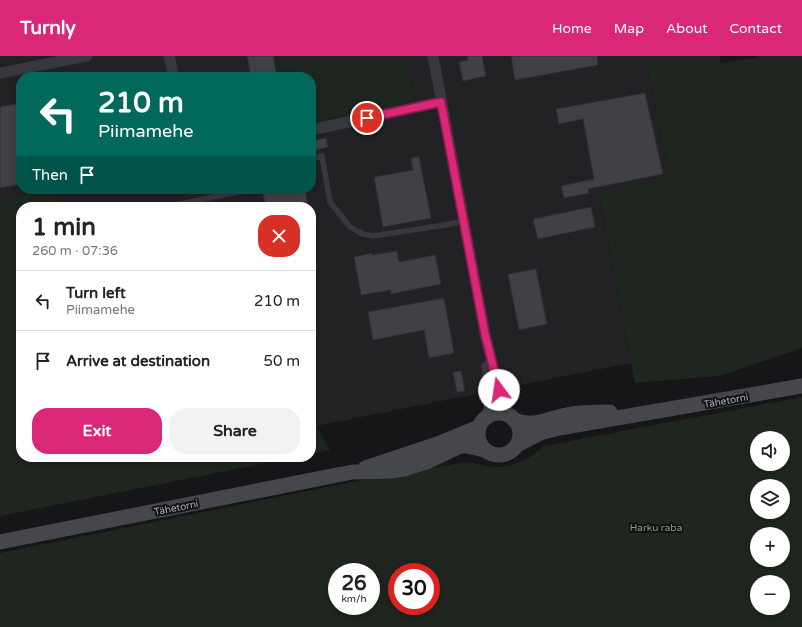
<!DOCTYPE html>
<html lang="en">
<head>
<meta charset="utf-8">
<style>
  :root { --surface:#fff; --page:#f2f2f2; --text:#222; --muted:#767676; --line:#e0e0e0; --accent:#db2777 }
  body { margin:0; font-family:"Varela Round",sans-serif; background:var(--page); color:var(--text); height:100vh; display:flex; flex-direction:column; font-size:15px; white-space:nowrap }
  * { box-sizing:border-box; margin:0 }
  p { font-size:13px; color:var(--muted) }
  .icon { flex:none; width:22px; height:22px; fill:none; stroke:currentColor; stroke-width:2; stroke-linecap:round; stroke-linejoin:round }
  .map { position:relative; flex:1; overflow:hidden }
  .details { position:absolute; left:16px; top:146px; width:300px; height:260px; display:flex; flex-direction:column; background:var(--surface); border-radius:16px; box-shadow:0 2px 6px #0003 }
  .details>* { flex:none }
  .guide { position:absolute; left:16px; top:16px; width:300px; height:122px; border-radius:16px; box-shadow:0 2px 6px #0003; background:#00695c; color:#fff; overflow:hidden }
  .controls { position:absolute; left:750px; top:375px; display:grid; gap:8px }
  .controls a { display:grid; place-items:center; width:40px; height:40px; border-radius:50%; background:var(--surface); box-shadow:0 2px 6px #0003; font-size:20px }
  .speed { position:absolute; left:328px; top:507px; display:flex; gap:8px; font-size:20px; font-weight:700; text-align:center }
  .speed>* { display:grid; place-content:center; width:52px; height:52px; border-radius:50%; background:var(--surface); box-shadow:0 2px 6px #0003; line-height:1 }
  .speed small { font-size:10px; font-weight:400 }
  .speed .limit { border:6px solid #d22; background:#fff; color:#111 }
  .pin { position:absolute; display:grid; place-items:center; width:34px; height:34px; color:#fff; margin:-17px; border:2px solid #fff; border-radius:50%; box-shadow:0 1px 4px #0007 }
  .me { position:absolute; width:44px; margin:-22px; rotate:346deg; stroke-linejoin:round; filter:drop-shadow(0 0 3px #0008) }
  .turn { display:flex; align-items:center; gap:14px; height:84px; padding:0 16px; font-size:18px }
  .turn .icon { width:52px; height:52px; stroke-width:2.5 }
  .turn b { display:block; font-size:28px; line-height:34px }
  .then { display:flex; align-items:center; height:38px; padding:0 16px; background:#0003; gap:8px; font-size:15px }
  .round { display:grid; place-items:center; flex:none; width:42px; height:42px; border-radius:16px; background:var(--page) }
  .headline { display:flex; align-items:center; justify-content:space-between; height:68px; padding:0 16px }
  h1 { font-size:24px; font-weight:700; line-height:30px }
  .action { display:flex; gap:8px; margin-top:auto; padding:8px 16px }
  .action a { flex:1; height:46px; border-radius:16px; background:var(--accent); color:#fff; font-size:16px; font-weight:700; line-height:46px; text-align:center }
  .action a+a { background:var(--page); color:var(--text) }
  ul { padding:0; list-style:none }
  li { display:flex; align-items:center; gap:12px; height:60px; padding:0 16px; border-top:1px solid var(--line) }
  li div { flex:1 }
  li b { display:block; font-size:15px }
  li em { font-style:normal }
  header { display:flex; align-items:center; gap:24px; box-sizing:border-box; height:56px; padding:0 20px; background:var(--accent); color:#fff }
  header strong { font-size:19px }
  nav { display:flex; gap:22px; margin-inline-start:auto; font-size:14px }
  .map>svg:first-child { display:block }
  .built { fill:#222225 }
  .green { fill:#1e261f; fill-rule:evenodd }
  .building { fill:#404145; stroke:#303034 }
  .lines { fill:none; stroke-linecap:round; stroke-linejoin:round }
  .lane { stroke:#37383d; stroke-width:5.5 }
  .street { stroke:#37383d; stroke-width:11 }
  .secondary { stroke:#45474d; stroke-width:15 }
  .route-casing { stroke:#8e194d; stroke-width:10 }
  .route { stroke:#db2777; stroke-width:7 }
  .labels { text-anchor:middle; stroke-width:4; stroke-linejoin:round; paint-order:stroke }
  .street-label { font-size:10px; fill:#a8adb8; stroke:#111113 }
  .park-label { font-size:10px; fill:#7fa381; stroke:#111113 }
</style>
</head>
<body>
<header>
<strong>Turnly</strong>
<nav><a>Home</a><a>Map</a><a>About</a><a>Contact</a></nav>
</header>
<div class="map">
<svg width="802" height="571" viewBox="0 0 802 571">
  <rect width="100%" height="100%" fill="#161618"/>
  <path class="built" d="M 44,0 L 278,0 L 282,21 L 21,21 L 21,133 L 43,133 L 0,143 L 0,9 L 44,1 Z
    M 406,0 L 645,0 L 670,123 L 599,139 L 631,307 L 316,370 L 311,361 L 311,151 L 63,151 L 59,133 L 311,133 L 311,66 L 415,46 Z"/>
  <path class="green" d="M 0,0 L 44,0 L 45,1 L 0,9 Z
    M 278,0 L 406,0 L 415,46 L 311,66 L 311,21 L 282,21 Z
    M 645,0 L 719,0 L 721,7 L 756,2 L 756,0 L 802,0 L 802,292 L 719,320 L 635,327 L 599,138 L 670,123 Z
    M 43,133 L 59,133 L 63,151 L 21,151 L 21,401 L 296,401 L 0,460 L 0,143 Z
    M 802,341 L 802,571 L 0,571 L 0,497 L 352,426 L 467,406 L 495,411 L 509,410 L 527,403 L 544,390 ZM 757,382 L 783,382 L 783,408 L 757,408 ZM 757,430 L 783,430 L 783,456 L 757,456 ZM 757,478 L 783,478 L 783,504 L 757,504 ZM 337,516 L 371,516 L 371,550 L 337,550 ZM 397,516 L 431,516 L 431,550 L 397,550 ZM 757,526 L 783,526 L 783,552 L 757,552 Z
    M 311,361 L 330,394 L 311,398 Z"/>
  <path class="building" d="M 247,0 L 273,0 L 277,21 L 251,21 Z
    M 467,0 L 482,0 L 486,20 L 463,25 L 459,6 L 468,4 Z
    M 511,0 L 597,0 L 598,9 L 515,24 Z
    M 645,37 L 663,118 L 588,133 L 589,137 L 564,142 L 561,130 L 594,123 L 583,63 L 559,68 L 556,53 Z
    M 21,47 L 21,128 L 0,132 L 0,51 Z
    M 326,82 L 328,91 L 311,95 L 311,85 Z
    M 419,101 L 431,162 L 383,171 L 374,121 L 413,114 L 411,102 Z
    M 262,133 L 305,133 L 308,151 L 266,151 Z
    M 591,151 L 595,171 L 538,183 L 533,163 Z
    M 397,195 L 399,206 L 435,199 L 441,228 L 391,238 L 391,234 L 361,239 L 354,201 L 372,197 L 372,199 Z
    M 536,213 L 547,268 L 519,274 L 508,218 Z
    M 444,242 L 454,297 L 429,302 L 424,274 L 373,284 L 368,256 Z
    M 461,315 L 465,335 L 457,336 L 453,316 Z"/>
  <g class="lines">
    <path class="lane" d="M 311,103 L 322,100 L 330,146 L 350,171 L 363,178 L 373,180 L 445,169 L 464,165
      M 172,151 L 176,149 L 241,135 L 243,133"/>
    <path class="street" d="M 169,0 L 174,21
      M 433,0 L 485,278 L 499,334 L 507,359
      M 0,17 L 87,0
      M 311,74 L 441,46
      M 487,310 L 490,339 L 488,360"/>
    <path class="secondary" d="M478 378a21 21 0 1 1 42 0a21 21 0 1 1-42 0Z
      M 514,364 C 535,372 545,363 566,359 C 580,356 595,356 610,356
      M 517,389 L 540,377 L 559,372 L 802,330
      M 365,412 L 440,387 L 479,371
      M 0,486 L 352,416 L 390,415 L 404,413 L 429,405 L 460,390 L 467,390 L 484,394"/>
  </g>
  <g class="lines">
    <g class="route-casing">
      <path id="route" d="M 367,62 L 441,46 L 485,278 L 499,334"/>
    </g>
    <use href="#route" class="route"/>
  </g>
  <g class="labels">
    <g class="street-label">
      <text transform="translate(726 344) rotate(-10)" y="4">Tähetorni</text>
      <text transform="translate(176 451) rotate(-11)" y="4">Tähetorni</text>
    </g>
    <g class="park-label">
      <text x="656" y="475">Harku raba</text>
    </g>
  </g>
</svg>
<div class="controls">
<a><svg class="icon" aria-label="sound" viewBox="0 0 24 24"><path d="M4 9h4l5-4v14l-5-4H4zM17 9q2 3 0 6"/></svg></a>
<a><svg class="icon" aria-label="layers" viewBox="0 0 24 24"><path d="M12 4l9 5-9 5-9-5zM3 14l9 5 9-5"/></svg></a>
<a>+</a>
<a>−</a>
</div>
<div class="speed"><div>26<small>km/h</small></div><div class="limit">30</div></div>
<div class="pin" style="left:367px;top:62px;background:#d93025"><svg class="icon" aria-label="arrive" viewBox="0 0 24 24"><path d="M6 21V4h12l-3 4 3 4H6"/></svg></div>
<svg class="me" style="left:499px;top:334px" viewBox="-20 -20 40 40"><circle r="19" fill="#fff"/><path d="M0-13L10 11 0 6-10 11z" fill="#db2777"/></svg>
<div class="guide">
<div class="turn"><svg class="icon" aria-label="left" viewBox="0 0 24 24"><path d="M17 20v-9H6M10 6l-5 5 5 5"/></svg><div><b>210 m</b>Piimamehe</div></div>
<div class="then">Then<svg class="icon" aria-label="arrive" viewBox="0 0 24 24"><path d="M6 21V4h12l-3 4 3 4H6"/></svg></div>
</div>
<section class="details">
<div class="headline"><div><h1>1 min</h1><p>260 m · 07:36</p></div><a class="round" style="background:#d93025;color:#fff"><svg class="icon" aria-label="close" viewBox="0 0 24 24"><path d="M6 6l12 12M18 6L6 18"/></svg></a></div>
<ul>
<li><svg class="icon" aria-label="left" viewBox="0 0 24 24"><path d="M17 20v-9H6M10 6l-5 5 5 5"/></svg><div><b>Turn left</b><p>Piimamehe</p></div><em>210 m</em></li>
<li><svg class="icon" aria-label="arrive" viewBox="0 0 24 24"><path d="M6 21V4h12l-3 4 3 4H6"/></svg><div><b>Arrive at destination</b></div><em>50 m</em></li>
</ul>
<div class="action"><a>Exit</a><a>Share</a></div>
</section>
</div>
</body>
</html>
